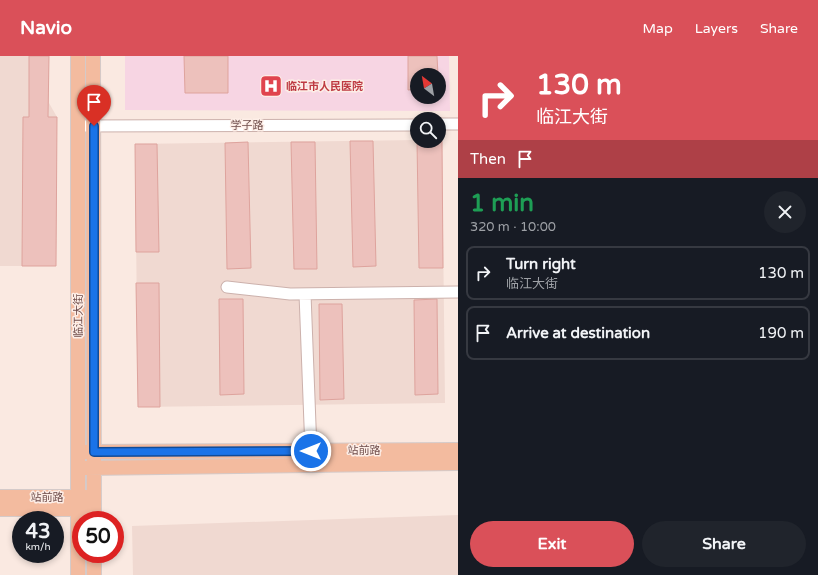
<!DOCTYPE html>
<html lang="en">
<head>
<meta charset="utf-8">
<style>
  :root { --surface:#171b24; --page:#20242c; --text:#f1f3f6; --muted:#9ea1a6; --line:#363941; --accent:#da5059 }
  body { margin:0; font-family:"Varela Round","Noto Sans SC",sans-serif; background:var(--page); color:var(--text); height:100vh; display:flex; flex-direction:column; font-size:15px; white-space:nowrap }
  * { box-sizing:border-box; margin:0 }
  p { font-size:13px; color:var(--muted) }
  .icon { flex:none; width:22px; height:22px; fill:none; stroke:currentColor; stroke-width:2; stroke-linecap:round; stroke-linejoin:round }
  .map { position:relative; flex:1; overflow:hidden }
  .drawer { display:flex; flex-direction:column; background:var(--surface); width:360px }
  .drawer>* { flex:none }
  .guide { background:#da5059; color:#fff; overflow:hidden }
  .needle { width:26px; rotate:329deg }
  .controls { position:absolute; left:410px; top:12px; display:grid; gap:8px }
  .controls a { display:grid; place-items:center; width:36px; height:36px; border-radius:50%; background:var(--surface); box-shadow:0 2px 6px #0003; font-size:20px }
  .speed { position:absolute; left:12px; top:455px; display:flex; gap:8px; font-size:20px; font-weight:700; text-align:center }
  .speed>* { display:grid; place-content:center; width:52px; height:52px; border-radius:50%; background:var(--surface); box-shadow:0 2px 6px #0003; line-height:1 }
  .speed small { font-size:10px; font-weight:400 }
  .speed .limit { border:6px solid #d22; background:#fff; color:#111 }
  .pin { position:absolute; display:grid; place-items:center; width:34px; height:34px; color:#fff; margin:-41px -17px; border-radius:50% 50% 50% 0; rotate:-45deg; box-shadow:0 0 4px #0007 }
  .pin .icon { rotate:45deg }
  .me { position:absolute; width:44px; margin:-22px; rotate:270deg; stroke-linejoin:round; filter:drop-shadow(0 0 3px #0008) }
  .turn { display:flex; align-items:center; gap:14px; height:84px; padding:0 12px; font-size:18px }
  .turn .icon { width:52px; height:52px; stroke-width:2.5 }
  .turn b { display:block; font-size:28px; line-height:34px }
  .then { display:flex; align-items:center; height:38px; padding:0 12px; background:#0003; gap:8px; font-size:15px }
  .round { display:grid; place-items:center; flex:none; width:42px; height:42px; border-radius:21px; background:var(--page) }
  .headline { display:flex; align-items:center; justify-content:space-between; height:68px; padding:0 12px }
  h1 { font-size:24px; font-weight:700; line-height:30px; color:#1e9e55 }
  .button { display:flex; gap:8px; margin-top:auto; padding:8px 12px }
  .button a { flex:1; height:46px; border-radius:24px; background:var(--accent); color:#fff; font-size:16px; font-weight:700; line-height:46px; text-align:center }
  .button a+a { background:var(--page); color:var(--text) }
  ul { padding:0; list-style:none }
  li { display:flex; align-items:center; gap:12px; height:54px; margin:0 8px 6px; padding:0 4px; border:2px solid var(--line); border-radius:8px }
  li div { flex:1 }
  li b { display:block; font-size:15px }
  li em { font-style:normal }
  header { display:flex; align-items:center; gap:24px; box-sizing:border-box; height:56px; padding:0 20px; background:var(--accent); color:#fff }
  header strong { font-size:19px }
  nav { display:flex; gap:22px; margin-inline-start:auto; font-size:14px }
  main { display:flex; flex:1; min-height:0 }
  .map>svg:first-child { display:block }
  .residential { fill:#f0d9d1 }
  .medical { fill:#f7d5e3; fill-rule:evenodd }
  .building { fill:#edc1bc; stroke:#dea39d }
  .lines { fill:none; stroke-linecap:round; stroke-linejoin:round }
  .minor-casing { stroke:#ccb1ac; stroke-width:13 }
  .major-casing { stroke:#d4cac9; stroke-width:16 }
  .minor { stroke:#fff; stroke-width:11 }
  .major { stroke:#f3bb9f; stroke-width:14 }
  .route-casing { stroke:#114b97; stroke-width:10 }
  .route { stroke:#1a73e8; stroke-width:7 }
  .labels { text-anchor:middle; stroke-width:3; stroke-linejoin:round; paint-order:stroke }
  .health-label { font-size:11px; font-weight:bold; fill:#be3a42; stroke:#fdeee7; text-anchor:start }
  .street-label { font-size:11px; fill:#6f4d4b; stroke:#fdeee7 }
</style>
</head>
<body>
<header>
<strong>Navio</strong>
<nav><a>Map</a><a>Layers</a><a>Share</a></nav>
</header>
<main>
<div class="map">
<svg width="458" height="519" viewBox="0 0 458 519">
  <rect width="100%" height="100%" fill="#fae9e1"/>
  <path class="residential" d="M 0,0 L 49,0 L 49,47 L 57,61 L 56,210 L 0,210 Z
    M 417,84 L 442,84 L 445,347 L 138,351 L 135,88 Z
    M 458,459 L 458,519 L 133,519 L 132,470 Z"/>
  <path class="medical" d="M 125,0 L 449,0 L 450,55 L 125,54 ZM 417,19 L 439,19 L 439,41 L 417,41 Z"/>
  <path class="building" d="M 29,0 L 49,0 L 48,61 L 57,61 L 56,210 L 22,210 L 23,61 L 29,61 Z
    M 184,0 L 228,0 L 228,37 L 185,37 Z
    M 408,0 L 437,0 L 438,19 L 417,19 L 417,33 L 408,34 Z
    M 350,85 L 373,85 L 376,210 L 353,211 Z
    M 417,85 L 442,85 L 443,212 L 419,212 Z
    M 248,86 L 251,212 L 227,213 L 225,87 Z
    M 291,86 L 315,86 L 317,213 L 294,213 Z
    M 135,88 L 157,88 L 159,196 L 136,196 Z
    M 136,227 L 159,227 L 160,351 L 138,351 Z
    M 219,243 L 243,243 L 244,338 L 220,339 Z
    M 437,243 L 438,338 L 415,339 L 414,244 Z
    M 319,248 L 342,248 L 344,343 L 320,344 Z"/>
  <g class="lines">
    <g class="minor-casing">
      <path id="minor" d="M 439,68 L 458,68
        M 78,70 L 417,69
        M 227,231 L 290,238 L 458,236
        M 305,238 L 311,395"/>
    </g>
    <g class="major-casing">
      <path id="major" d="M 78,0 L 78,519
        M 93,0 L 94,464
        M 86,396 L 458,394
        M 86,412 L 458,407
        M 0,441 L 86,441
        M 0,453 L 86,453
        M 94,519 L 94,498"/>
    </g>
    <use href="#minor" class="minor"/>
    <use href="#major" class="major"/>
  </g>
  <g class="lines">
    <g class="route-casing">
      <path id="route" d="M 94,70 L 94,396 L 311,395"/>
    </g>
    <use href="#route" class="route"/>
  </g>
  <defs>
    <g id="hospital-square" transform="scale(1.15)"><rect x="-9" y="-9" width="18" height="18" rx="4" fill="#e0444e" stroke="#fdeee7"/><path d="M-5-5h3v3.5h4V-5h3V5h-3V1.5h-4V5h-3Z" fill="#fff"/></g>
  </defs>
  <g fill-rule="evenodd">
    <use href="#hospital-square" x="271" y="30"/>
  </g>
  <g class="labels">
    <g class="health-label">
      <text x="286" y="34">临江市人民医院</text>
    </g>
    <g class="street-label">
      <text x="247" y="73">学子路</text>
      <text transform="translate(78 260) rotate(-90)" y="4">临江大街</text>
      <text x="364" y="398">站前路</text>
      <text x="47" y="445">站前路</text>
    </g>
  </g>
</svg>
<div class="controls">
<a><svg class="needle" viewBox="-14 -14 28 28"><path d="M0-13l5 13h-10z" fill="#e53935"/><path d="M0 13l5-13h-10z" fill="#9ea1a6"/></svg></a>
<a><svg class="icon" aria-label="search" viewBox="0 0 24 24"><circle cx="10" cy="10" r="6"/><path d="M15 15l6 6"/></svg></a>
</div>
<div class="speed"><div>43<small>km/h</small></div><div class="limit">50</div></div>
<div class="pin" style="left:94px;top:70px;background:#d93025"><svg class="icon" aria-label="arrive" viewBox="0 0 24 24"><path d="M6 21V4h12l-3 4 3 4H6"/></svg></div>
<svg class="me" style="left:311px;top:395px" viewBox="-20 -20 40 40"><circle r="17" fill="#1a73e8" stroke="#fff" stroke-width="3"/><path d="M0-11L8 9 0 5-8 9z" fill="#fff"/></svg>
</div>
<section class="drawer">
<div class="guide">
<div class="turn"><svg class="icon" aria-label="right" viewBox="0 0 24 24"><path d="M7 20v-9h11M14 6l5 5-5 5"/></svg><div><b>130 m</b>临江大街</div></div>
<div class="then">Then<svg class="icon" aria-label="arrive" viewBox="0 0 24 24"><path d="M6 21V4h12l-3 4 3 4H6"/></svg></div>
</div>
<div class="headline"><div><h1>1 min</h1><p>320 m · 10:00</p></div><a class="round"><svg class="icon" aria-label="close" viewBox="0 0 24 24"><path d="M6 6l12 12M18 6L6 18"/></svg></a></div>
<ul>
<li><svg class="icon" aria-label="right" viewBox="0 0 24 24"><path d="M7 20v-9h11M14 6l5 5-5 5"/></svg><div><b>Turn right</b><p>临江大街</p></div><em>130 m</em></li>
<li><svg class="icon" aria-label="arrive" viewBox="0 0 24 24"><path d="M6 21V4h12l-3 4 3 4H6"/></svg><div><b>Arrive at destination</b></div><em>190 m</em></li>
</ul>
<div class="button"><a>Exit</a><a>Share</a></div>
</section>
</main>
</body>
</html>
